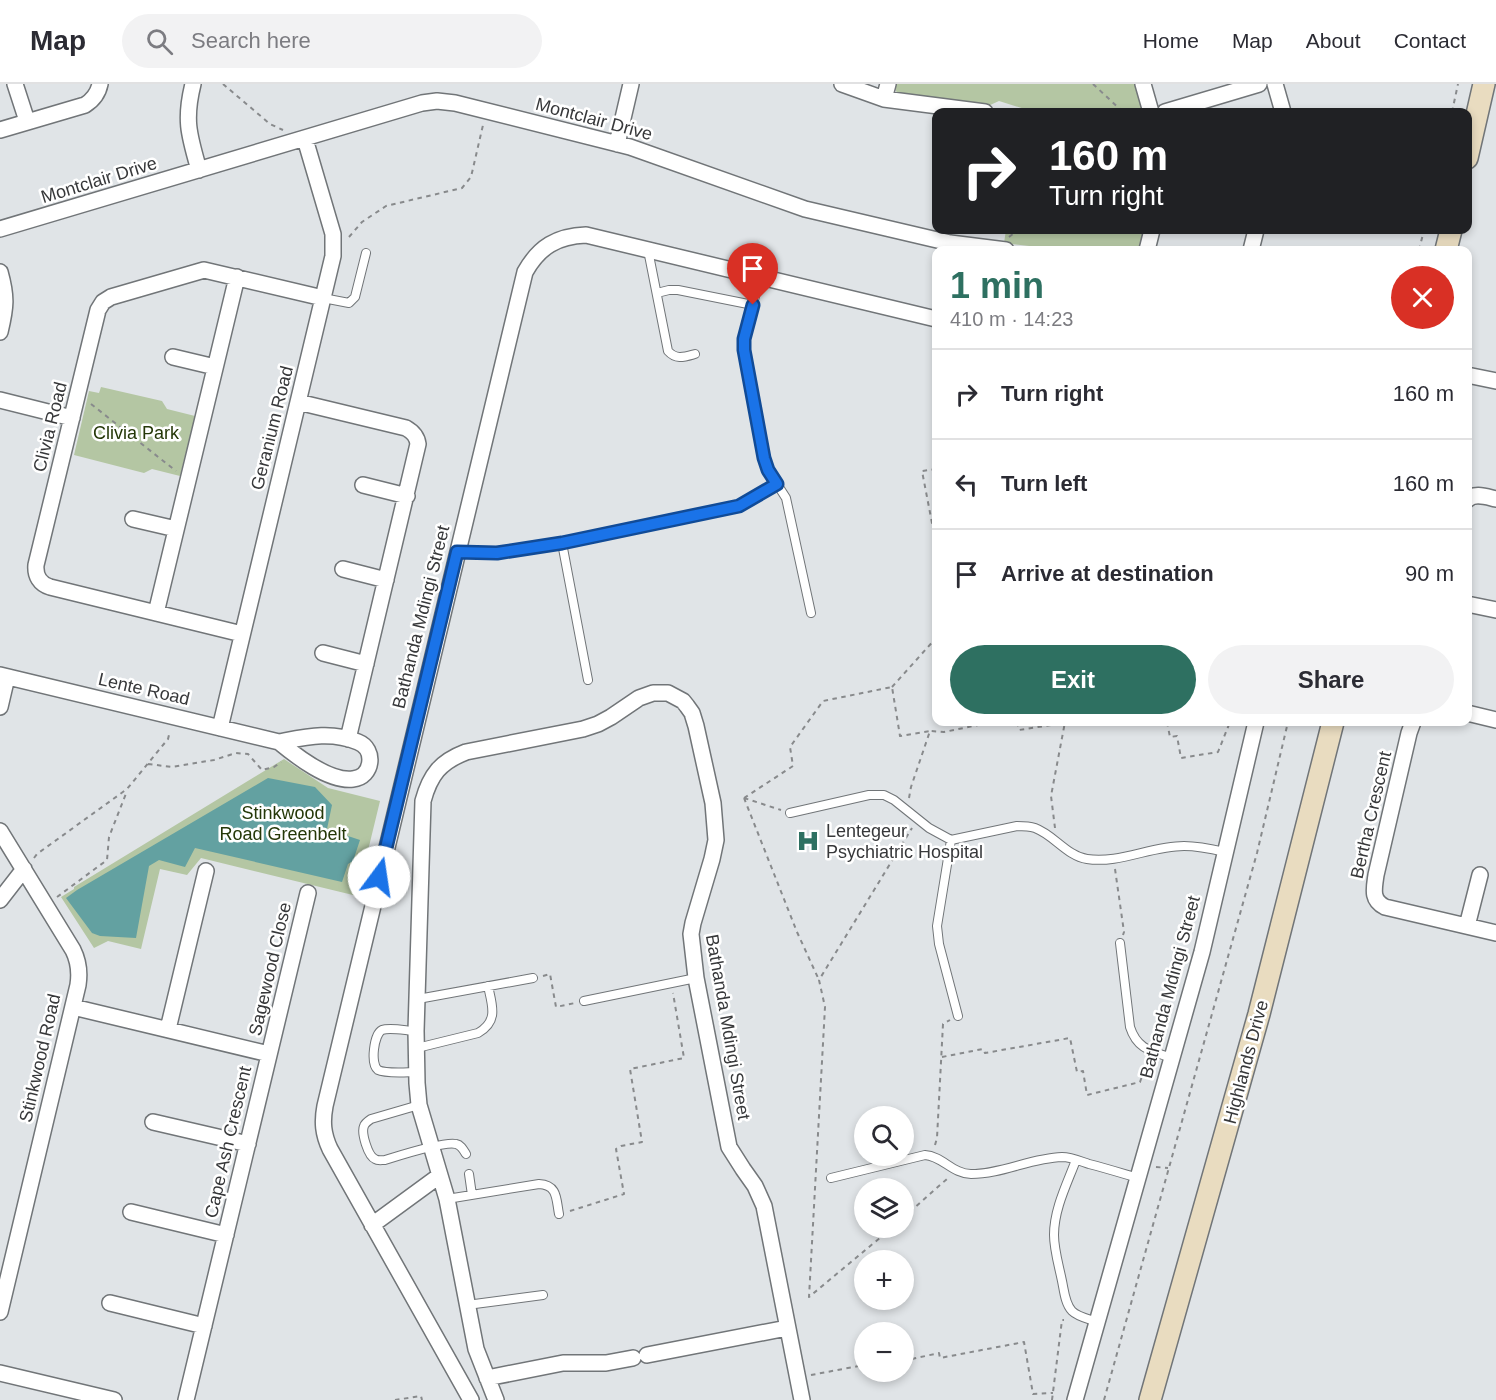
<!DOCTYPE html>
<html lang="en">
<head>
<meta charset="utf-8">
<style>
  :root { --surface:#fff; --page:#f2f2f3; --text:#2b2b33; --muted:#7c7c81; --line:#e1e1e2; --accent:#2e7061 }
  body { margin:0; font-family:Arial,sans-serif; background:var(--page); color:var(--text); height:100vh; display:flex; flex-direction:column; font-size:22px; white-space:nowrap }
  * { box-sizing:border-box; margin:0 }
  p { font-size:20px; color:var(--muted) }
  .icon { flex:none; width:33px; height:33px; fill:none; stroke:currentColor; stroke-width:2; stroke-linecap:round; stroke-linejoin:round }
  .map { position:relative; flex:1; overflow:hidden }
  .details { position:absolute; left:932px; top:162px; width:540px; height:480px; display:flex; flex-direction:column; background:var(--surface); border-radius:12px; box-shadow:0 3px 9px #0003 }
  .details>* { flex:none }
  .hud { position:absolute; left:932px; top:24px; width:540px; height:126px; border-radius:12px; box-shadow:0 3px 9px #0003; background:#202124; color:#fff; overflow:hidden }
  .buttons { position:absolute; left:854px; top:1022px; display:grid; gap:12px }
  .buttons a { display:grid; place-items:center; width:60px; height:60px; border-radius:50%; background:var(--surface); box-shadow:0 3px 9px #0003; font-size:30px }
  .pin { position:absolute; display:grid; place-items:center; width:51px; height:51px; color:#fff; margin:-62px -26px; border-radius:50% 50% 50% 0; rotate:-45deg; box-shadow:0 0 6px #0007 }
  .pin .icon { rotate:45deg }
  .me { position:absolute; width:66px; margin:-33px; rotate:14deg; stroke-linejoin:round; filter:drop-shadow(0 0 4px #0008) }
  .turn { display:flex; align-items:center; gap:21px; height:126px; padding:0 18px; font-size:27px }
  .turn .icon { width:78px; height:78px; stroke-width:2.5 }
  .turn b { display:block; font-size:42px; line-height:51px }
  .round { display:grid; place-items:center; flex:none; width:63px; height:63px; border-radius:32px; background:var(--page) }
  .headline { display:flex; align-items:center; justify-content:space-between; height:102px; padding:0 18px }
  h1 { font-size:36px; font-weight:600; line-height:45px; color:var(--accent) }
  .primary-button { display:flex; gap:12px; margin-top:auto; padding:12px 18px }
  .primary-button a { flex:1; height:69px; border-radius:36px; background:var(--accent); color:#fff; font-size:24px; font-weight:600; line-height:69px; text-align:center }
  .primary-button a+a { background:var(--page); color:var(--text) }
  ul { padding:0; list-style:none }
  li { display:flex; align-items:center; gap:18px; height:90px; padding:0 18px; border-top:2px solid var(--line) }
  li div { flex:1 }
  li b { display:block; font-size:22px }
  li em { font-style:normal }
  header { display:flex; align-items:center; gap:36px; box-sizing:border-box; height:84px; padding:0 30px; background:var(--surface); border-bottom:2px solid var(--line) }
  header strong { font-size:28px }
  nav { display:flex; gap:33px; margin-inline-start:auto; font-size:21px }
  .search { width:420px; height:54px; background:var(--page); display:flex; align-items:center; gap:15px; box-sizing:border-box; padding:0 21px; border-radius:33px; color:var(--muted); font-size:22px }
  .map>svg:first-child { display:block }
  .green { fill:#b4c6a3 }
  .water { fill:#63a1a1 }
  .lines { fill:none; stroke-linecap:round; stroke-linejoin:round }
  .service-casing { stroke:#717578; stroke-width:10 }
  .minor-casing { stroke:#717578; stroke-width:18 }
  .secondary-casing { stroke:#717578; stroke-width:24 }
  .path { stroke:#888a8c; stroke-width:2; stroke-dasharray:4.5 4.5; stroke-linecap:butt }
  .service { stroke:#fff; stroke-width:8 }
  .minor { stroke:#fff; stroke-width:15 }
  .secondary { stroke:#e9dcc0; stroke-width:21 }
  .route-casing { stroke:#114b97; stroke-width:15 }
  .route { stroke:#1a73e8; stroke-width:10 }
  .labels { text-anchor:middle; stroke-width:5; stroke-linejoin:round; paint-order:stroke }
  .street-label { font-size:18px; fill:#37383a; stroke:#fff }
  .park-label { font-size:18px; fill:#253808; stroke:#fff }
  .poi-label { font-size:18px; fill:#37383a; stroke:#fff; text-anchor:start }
</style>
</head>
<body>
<header>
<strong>Map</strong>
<div class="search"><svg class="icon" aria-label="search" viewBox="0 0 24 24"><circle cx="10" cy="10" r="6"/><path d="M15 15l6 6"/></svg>Search here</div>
<nav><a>Home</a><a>Map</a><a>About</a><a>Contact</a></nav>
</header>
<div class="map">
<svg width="1496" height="1316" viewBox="0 0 1496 1316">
  <rect width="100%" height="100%" fill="#e0e4e7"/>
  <path class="green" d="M 894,0 L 1136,0 L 1144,28 L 1030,28 L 1028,26 L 999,17 L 988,22 L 898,10 L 896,7 Z
    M 1006,146 L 1145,146 L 1139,166 L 1064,166 L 1004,159 Z
    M 101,303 L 162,317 L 167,325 L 195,332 L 180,392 L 152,385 L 144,389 L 74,371 L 89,307 L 99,309 Z
    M 284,675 L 328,704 L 380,717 L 357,812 L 201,774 L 187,791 L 160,785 L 141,865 L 108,857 L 94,864 L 61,813 L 74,805 L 74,803 Z"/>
  <path class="water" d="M 268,694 L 315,703 L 332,721 L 327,745 L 360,756 L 353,777 L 348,780 L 342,798 L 195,764 L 185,783 L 159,776 L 149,782 L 136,854 L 100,852 L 92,849 L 66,814 L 77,806 Z"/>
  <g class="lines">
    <g class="service-casing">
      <path id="service" d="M 648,166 L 668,267 C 676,276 684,273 695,270
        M 760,193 L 744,255 L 744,266 L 764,374 L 768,386 L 786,414 L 811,529
        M 657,209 L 669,206 L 678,206 L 753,221
        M 323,214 L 349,219 L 355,213 L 366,169
        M 562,459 L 588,596
        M 457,469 L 497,469 L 562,459 L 739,421 L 777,400
        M 790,729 L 869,711 L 884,711 L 894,716 L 929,744 L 951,756 L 1017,742 C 1023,742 1029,742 1035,744 C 1054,751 1067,772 1087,775 C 1119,780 1151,762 1184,762 C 1198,762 1212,765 1225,768
        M 951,756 L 937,842 L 939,860 L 958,932
        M 1120,859 L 1130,943 C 1137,965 1151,967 1172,974
        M 418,915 L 533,894
        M 584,917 L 696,894
        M 416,947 C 408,947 390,943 382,946 C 374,950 370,980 378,986 C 386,990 407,988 417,988
        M 417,964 L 478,949 C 499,937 492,921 488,902
        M 419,1021 L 371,1035 C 368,1037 365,1039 364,1042 C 361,1049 368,1072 375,1075 C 378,1077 381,1076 385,1076 C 398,1072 444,1057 456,1060 C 461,1061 463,1065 466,1070
        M 1076,1076 C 1067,1100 1054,1125 1054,1151 C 1054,1166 1059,1182 1062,1197 C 1064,1206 1065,1220 1072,1227 C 1078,1233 1089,1235 1097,1238
        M 469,1090 L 472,1111
        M 831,1094 L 925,1071 C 942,1072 953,1090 971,1090 C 1002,1090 1031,1074 1062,1073 C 1071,1073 1080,1077 1089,1080 C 1105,1084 1121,1089 1138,1094
        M 447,1115 L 539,1100 C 558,1101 556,1115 559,1130
        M 467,1221 L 543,1211"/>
    </g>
    <g class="minor-casing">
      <path id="minor" d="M 15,0 L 27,37
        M 193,0 C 184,36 189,51 199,86
        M 842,0 L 884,15 L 985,28
        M 1143,0 L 1151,28
        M 1275,0 L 1283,28
        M 884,15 L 888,0
        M 1165,28 L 1259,0
        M 0,46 L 85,21 C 93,16 98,10 100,0
        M 617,60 L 631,0
        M 0,145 L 422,19 L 437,17 L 455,19 L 630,63 L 805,125 L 950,159 L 1006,166
        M 1147,166 L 1152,146
        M 1251,166 L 1256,146
        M 0,188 C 7,213 6,223 0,248
        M 173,273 L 215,283
        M 1467,291 L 1496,297
        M 0,316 L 72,334
        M 298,318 L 406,344 C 413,348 417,352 418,360 L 348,655
        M 363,401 L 407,412
        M 1467,416 C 1474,408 1487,413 1496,415
        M 133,435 L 176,445
        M 343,485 L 386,496
        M 1467,520 L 1496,526
        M 156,529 L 237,193
        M 242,550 L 50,503 C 40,500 35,492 36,481 L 98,226 L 103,218 L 111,213 L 204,186 L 323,214
        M 323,569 L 366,580
        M 0,591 L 279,658 C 306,653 331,647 358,658 C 376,665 373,693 353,695 C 329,698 296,672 279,658
        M 0,623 L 7,593
        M 1467,629 L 1496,636
        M 1413,638 L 1409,649 L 1376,791 C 1374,805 1371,816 1385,823 L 1496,849
        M 220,644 L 333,172 L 333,150 L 305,55
        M 0,747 L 73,866 C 79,878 80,888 78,901 L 0,1228
        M 0,816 L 24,785
        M 1467,842 L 1480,791
        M 73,923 L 269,970
        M 168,945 L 206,787
        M 153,1038 L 248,1060
        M 131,1128 L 226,1151
        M 372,1141 L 439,1092
        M 110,1219 L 204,1242
        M 647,1271 L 787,1244
        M 0,1289 L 114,1316
        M 487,1294 L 563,1279 L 606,1279 L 633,1274
        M 186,1316 L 308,809
        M 471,1316 L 330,1065 C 323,1050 322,1038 325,1022 L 525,188 C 539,163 557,152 586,151 L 936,235
        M 496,1316 L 476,1265 L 447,1115 L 419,1021 L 417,999 L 416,947 L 423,717 C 430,691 440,678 466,668 L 583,645 L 598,640 L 611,633 L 639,614 L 653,609 L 668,609 L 683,617 L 687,622 L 692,629 L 696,642 L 713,719 L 716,756 L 712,775 L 693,839 L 691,850 L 696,894 L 729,1063 L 743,1085 L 755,1102 L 764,1122 L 802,1316
        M 1075,1316 L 1202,868 L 1256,638"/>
    </g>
    <g class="secondary-casing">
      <path id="secondary" d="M 1467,74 L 1484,0
        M 1446,166 L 1451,146
        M 1150,1316 L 1259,930 L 1333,638"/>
    </g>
    <path class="path" d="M 223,0 L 270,40 L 283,46
      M 1093,0 L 1123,28
      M 1452,28 L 1458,0
      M 349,153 L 362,138 L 386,122 L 462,104 L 471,93 L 483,41
      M 1009,153 L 1018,146
      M 1419,166 L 1424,146
      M 91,320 L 176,387
      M 936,385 L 922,387 L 932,439 L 936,438
      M 892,603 L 936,554
      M 1017,638 L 1019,646 L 1070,638
      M 1095,638 L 1096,641 L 1115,638
      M 1167,638 L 1170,653 L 1177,652 L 1181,674 L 1218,668 L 1230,638
      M 148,680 L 172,683 L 214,676 L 236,669 L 248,670 L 262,686 L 274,683 L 281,678
      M 744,714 L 793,682 L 790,663 L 823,617 L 892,603 L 900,652 L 930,647
      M 744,714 L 797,848 L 819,896
      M 744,714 L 781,726
      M 909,714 L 911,703 L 930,647 L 944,648 L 993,638
      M 1055,744 L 1051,712 L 1065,638
      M 34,774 L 37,770 L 127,705 L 168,655 L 170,647
      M 1115,785 L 1124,848 L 1123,851
      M 57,813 L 107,776 L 109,753 L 127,707
      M 543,892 L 550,890 L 556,923 L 575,919
      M 942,973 L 983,965 L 985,969 L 1070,954 L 1077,988 L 1083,987 L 1087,1011 L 1140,998 L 1147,978
      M 935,1061 L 937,1054 L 943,940 L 950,936
      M 1156,1083 L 1168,1084
      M 570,1127 L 624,1110 L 616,1065 L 621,1062 L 642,1058 L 630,985 L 684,974 L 673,909
      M 903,1134 L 948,1094
      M 893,1143 L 809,1213 L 825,923 L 819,896 L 912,744
      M 903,1277 L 939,1269 L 940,1274 L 1024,1258 L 1033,1310 L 1053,1309
      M 811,1291 L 864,1281
      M 395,1316 L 421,1312 L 422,1316
      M 1052,1316 L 1062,1236 L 1064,1236
      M 1104,1316 L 1257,769 L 1288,638"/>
    <use href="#service" class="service"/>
    <use href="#minor" class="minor"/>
    <use href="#secondary" class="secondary"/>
  </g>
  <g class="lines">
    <g class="route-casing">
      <path id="route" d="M 379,793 L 457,468 L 497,469 L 562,459 L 739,422 L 777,400 L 768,386 L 764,374 L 744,266 L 744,255 L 753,221"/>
    </g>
    <use href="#route" class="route"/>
  </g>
  <defs>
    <g id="hospital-bare" transform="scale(1.8)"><path d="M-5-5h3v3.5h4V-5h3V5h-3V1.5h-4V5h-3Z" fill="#2e7061" stroke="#fff" stroke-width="2.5" paint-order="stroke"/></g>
  </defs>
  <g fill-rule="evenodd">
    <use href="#hospital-bare" x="808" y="757"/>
  </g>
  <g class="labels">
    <g class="street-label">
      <text transform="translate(594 35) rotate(15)" y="6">Montclair Drive</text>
      <text transform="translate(99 96) rotate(-17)" y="6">Montclair Drive</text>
      <text transform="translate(50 343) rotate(-76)" y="6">Clivia Road</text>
      <text transform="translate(272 344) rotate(-76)" y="6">Geranium Road</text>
      <text transform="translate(421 533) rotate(-76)" y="6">Bathanda Mdingi Street</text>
      <text transform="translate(144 605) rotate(13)" y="6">Lente Road</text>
      <text transform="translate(1371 731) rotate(-77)" y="6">Bertha Crescent</text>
      <text transform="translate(270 885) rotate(-77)" y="6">Sagewood Close</text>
      <text transform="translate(1170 903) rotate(-75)" y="6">Bathanda Mdingi Street</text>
      <text transform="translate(728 943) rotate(80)" y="6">Bathanda Mdingi Street</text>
      <text transform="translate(40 974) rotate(-77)" y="6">Stinkwood Road</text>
      <text transform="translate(1246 978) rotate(-75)" y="6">Highlands Drive</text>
      <text transform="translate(228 1058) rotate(-77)" y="6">Cape Ash Crescent</text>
    </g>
    <g class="park-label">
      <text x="136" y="355">Clivia Park</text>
      <text x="283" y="735">Stinkwood<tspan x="283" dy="21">Road Greenbelt</tspan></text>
    </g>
    <g class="poi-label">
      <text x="826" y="753">Lentegeur<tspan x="826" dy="21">Psychiatric Hospital</tspan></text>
    </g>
  </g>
</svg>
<div class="buttons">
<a><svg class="icon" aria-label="search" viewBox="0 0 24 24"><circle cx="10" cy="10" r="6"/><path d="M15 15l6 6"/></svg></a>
<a><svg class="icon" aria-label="layers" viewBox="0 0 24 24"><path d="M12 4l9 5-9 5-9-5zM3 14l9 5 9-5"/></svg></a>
<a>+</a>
<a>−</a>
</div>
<div class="pin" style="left:753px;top:221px;background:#d93025"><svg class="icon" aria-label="arrive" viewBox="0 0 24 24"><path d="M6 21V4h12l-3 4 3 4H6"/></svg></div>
<svg class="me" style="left:379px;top:793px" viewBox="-20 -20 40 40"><circle r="19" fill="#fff"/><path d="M0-13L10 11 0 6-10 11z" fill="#1a73e8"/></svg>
<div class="hud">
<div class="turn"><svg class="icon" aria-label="right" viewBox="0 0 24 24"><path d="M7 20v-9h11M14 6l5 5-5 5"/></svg><div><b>160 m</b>Turn right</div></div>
</div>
<section class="details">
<div class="headline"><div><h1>1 min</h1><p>410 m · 14:23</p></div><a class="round" style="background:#d93025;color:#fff"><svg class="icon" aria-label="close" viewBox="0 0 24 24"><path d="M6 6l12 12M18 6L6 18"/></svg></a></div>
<ul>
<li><svg class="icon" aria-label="right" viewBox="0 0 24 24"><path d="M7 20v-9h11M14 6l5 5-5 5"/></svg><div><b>Turn right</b></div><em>160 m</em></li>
<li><svg class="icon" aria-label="left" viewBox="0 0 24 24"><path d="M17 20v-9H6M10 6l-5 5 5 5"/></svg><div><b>Turn left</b></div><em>160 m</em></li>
<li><svg class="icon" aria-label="arrive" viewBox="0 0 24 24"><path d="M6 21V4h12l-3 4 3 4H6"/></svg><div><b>Arrive at destination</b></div><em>90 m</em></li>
</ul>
<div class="primary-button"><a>Exit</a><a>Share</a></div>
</section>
</div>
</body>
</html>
